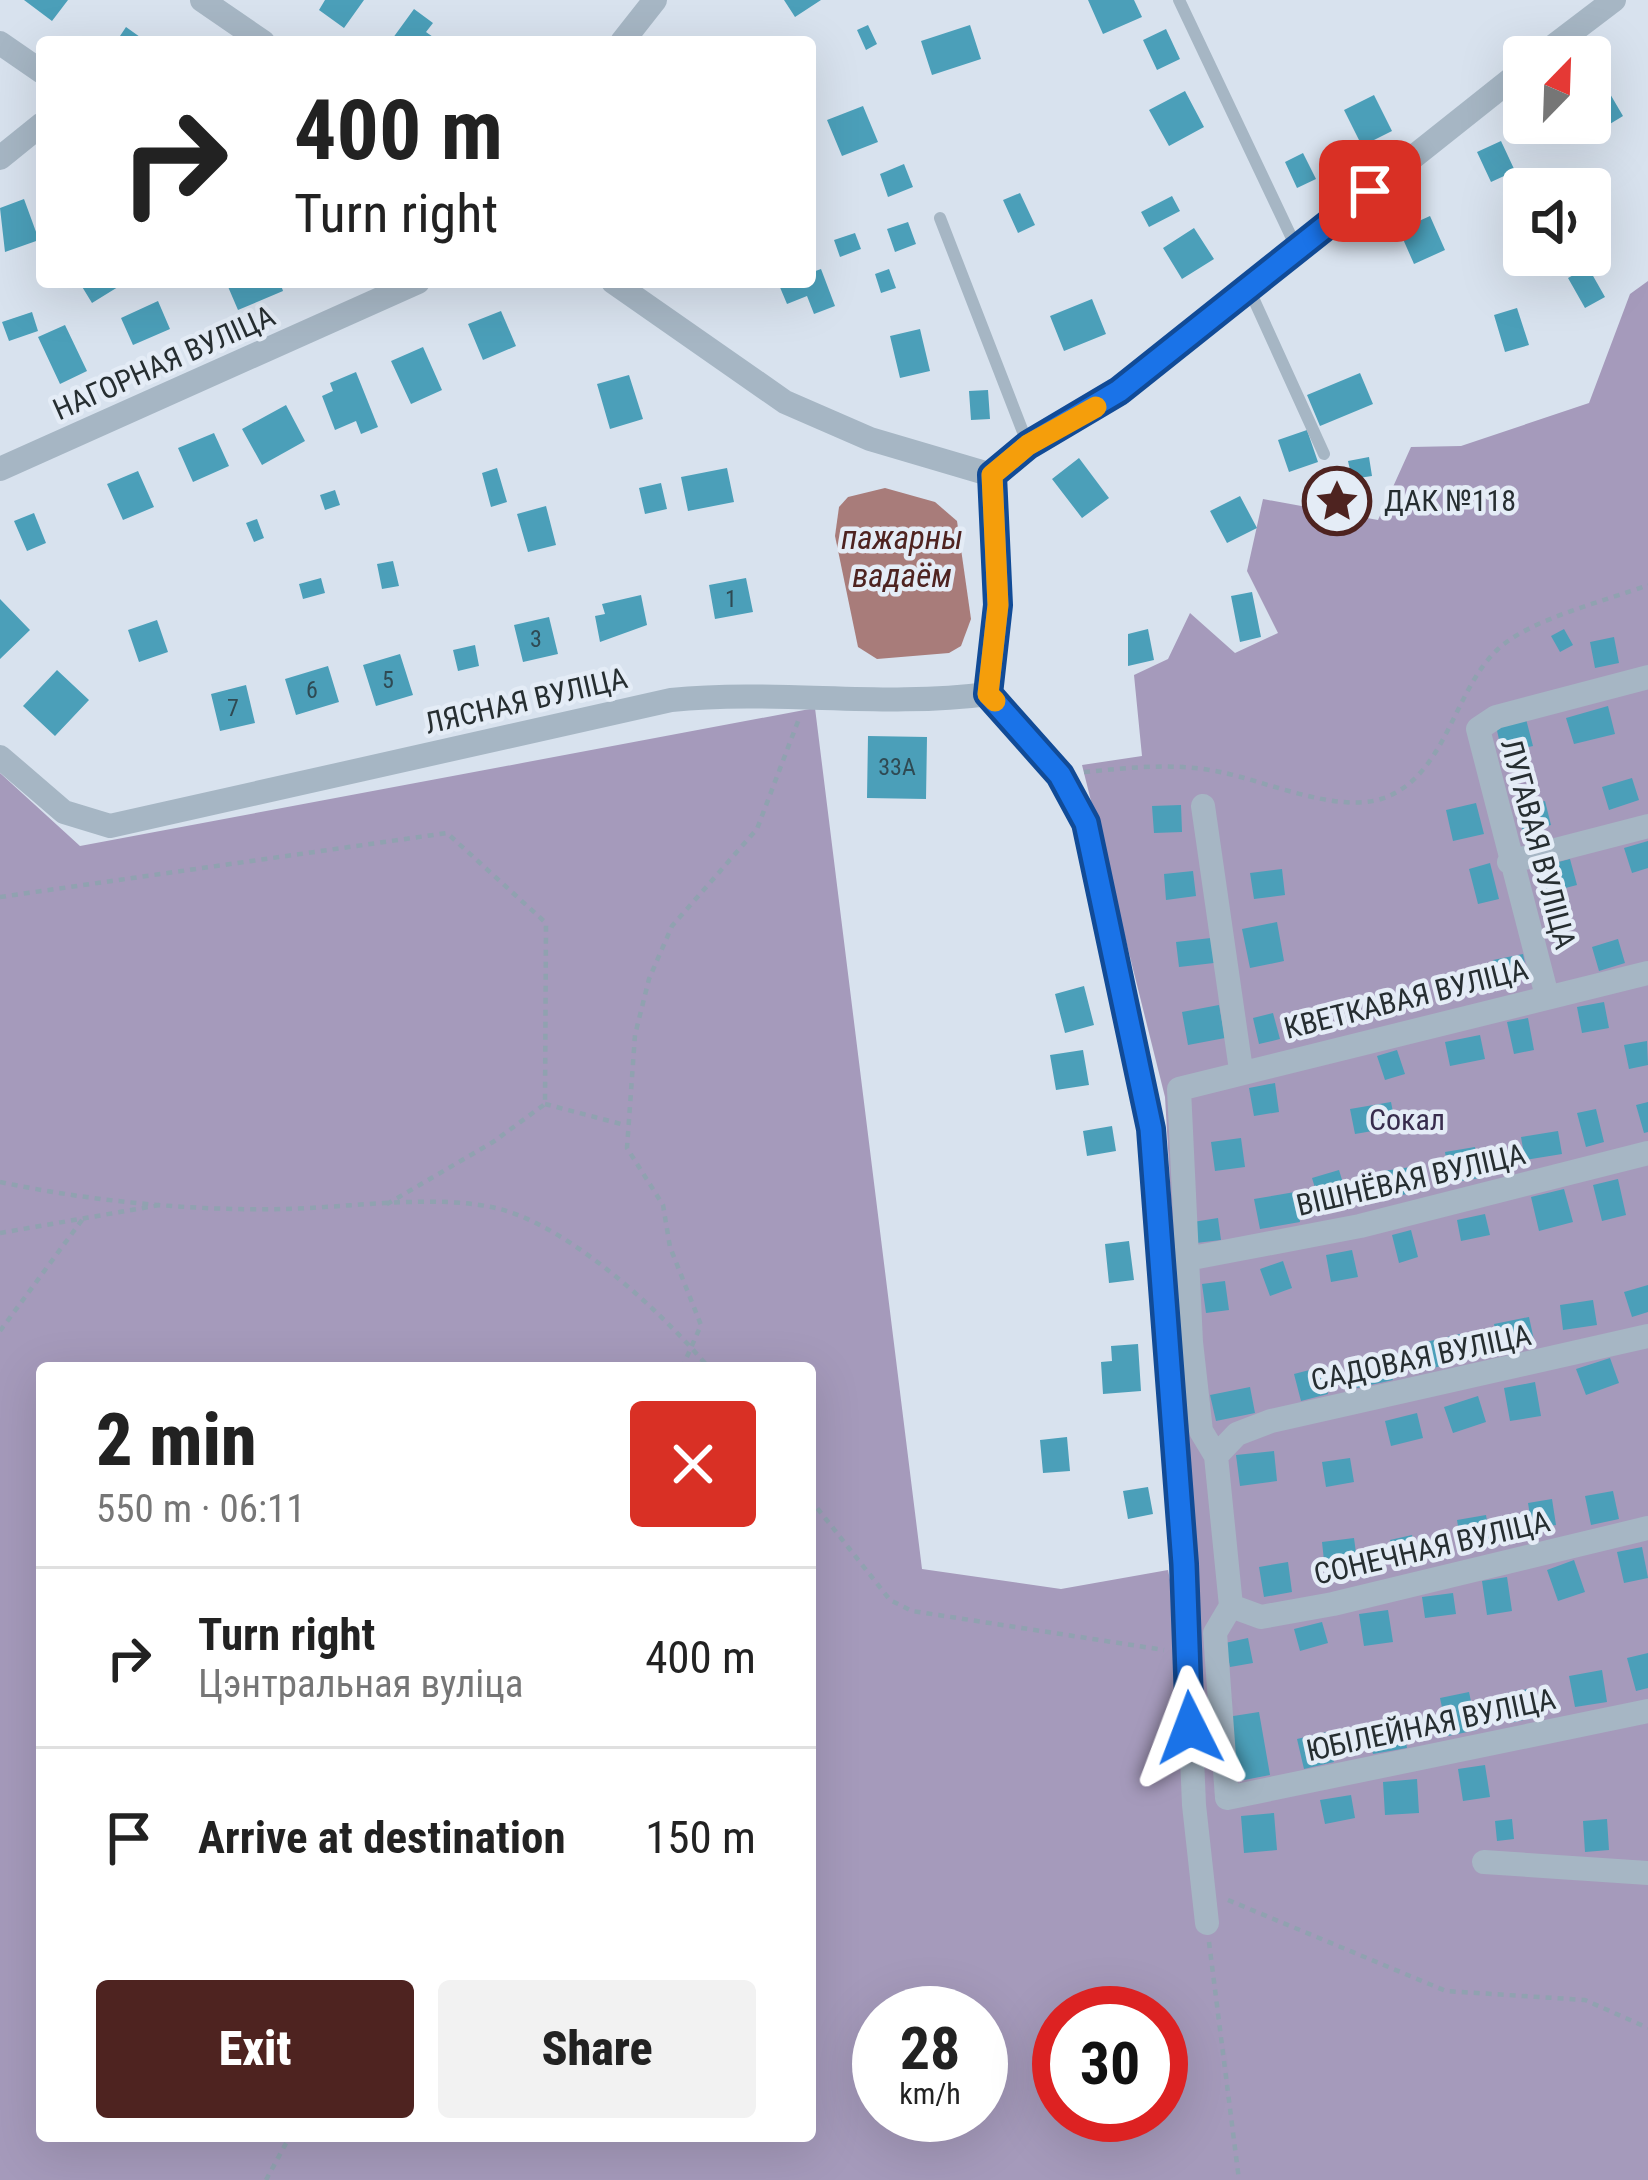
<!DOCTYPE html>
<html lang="en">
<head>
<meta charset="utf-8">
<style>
  :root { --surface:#fff; --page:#f2f2f2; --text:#222; --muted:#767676; --line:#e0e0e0; --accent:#4e2320 }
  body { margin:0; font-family:"Roboto Condensed",sans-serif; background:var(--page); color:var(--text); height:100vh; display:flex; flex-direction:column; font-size:45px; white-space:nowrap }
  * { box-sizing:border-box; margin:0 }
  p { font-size:39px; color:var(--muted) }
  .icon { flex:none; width:66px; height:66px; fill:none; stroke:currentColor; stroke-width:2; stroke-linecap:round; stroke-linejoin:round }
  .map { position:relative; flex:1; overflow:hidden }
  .drawer { position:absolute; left:36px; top:1362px; width:780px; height:780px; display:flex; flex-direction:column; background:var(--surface); border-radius:12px; box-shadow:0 12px 48px #0002 }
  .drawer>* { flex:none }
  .banner { position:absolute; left:36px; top:36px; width:780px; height:252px; border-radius:12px; box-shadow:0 12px 48px #0002; background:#fff; color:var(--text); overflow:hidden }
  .needle { width:78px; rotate:23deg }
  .fabs { position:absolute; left:1503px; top:36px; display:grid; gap:24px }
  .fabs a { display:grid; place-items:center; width:108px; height:108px; border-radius:12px; background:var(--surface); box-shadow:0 12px 48px #0002; font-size:60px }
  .speed { position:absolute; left:852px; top:1986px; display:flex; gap:24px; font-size:60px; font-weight:700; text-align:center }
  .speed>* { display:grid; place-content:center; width:156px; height:156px; border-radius:50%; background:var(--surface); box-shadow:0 12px 48px #0002; line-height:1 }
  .speed small { font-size:30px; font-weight:400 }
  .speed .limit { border:18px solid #d22; background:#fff; color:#111 }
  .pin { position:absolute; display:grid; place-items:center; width:102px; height:102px; color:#fff; margin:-51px; border-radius:24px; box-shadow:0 6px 18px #0006 }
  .me { position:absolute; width:132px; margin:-66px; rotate:357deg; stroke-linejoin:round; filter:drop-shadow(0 0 9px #0008) }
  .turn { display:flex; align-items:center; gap:42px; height:252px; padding:0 60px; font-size:54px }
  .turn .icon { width:156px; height:156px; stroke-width:2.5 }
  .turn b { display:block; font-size:84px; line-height:102px }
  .round { display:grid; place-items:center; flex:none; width:126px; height:126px; border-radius:12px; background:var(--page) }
  .head { display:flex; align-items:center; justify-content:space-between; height:204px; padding:0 60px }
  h1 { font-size:72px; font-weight:800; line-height:90px }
  .cta { display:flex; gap:24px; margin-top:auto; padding:24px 60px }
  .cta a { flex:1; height:138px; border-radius:12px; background:var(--accent); color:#fff; font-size:48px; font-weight:800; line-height:138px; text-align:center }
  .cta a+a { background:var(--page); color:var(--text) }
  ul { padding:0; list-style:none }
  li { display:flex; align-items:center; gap:36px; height:180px; padding:0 60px; border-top:3px solid var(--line) }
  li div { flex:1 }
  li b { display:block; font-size:45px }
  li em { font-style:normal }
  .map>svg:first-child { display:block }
  .green { fill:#a59abb; fill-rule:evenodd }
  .water { fill:#a87c7a }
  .building { fill:#4b9fb9 }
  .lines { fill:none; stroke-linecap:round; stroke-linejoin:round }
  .path { stroke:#90a2b0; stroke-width:4.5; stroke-dasharray:6 6; stroke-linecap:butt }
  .lane { stroke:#a6b6c4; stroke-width:12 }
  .street { stroke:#a6b6c4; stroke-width:24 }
  .route-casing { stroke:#114b97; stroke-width:30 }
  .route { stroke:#1a73e8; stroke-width:21 }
  .slow { stroke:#f59e0b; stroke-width:21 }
  .labels { text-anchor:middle; stroke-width:9; stroke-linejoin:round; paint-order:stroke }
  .number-label { font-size:24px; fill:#2f4a53 }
  .street-label { font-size:30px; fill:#262e31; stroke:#e4ecf6 }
  .poi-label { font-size:30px; fill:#262e31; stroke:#e4ecf6; text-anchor:start }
  .park-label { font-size:30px; fill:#382c4d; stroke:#e4ecf6 }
  .water-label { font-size:33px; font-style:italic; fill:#4e2320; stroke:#e4ecf6 }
</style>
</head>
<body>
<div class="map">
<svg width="1648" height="2180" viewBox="0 0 1648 2180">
  <rect width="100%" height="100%" fill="#d8e2ee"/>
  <path class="green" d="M 1648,281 L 1648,2180 L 0,2180 L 0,773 L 80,846 L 815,708 L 922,1569 L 1061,1589 L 1168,1570 L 1193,1695 L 1199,1677 L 1165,1097 L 1082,765 L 1142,756 L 1134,675 L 1168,659 L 1190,613 L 1235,653 L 1278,633 L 1247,571 L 1263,499 L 1378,520 L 1411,447 L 1461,446 L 1589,403 L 1630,294 ZM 42,1368 L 810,1368 L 810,2136 L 42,2136 ZM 879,2013 L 981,2013 L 981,2115 L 879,2115 ZM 1059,2013 L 1161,2013 L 1161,2115 L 1059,2115 Z"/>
  <path class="water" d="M 885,488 L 935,502 L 957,521 L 971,619 L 961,646 L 949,653 L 877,659 L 858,647 L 835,536 L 839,507 L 848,497 Z"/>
  <path class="building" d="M 24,0 L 68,0 L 52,21 Z
    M 325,0 L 364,0 L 344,28 L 319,10 Z
    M 784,0 L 821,0 L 795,17 Z
    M 1088,0 L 1134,0 L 1142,17 L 1103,34 Z
    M 414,9 L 433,23 L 426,32 L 440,42 L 390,42 Z
    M 868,25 L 877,44 L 866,50 L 857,30 Z
    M 970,25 L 981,59 L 932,75 L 921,41 Z
    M 126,27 L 147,42 L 116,42 Z
    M 1166,29 L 1180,59 L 1157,70 L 1143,40 Z
    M 1606,87 L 1623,116 L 1582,141 L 1572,123 L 1590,123 L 1590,97 Z
    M 1185,91 L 1204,127 L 1169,146 L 1149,110 Z
    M 1374,95 L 1392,131 L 1362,146 L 1344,110 Z
    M 863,106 L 878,142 L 842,156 L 827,120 Z
    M 1501,141 L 1515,171 L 1491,182 L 1477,152 Z
    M 1303,153 L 1316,179 L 1297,188 L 1285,162 Z
    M 904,164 L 913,187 L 888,197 L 880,174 Z
    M 1020,193 L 1035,225 L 1018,233 L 1003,200 Z
    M 1172,196 L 1180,211 L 1149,227 L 1141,212 Z
    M 24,199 L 39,240 L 5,252 L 0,208 Z
    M 1430,216 L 1445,250 L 1414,264 L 1399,230 Z
    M 908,222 L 916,244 L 895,252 L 887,229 Z
    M 1194,228 L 1214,259 L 1182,279 L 1163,248 Z
    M 855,233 L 861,249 L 840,257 L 834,240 Z
    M 1588,267 L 1605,297 L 1585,308 L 1568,278 Z
    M 821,269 L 835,306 L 814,314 L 807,296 L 787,304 L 779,285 L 810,282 L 810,273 Z
    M 889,269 L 896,288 L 881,293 L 875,274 Z
    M 86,282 L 126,282 L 92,303 L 81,285 Z
    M 226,282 L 280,282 L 283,291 L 238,310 Z
    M 1092,299 L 1106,334 L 1064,351 L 1050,316 Z
    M 158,301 L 170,329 L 133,345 L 121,318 Z
    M 1517,308 L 1529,345 L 1505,352 L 1494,315 Z
    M 501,311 L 516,346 L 483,360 L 468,324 Z
    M 32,312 L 38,331 L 9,341 L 2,322 Z
    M 65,325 L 87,371 L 60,384 L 38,337 Z
    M 920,329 L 930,371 L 900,378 L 890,336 Z
    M 423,347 L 442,390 L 411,404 L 391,361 Z
    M 356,372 L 378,427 L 361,434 L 356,421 L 335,430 L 322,396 L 333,391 L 330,383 Z
    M 1360,373 L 1373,404 L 1320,426 L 1307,395 Z
    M 629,375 L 643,419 L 610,429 L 597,384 Z
    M 988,390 L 990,419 L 971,420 L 969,391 Z
    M 286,405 L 305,441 L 262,465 L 242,429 Z
    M 1307,430 L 1318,462 L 1289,472 L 1278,440 Z
    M 214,433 L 229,466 L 193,482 L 178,448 Z
    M 1369,457 L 1372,476 L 1352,479 L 1348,461 Z
    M 1079,458 L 1109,498 L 1082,518 L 1052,479 Z
    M 497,468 L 507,502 L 491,507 L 482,473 Z
    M 727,468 L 734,502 L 688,511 L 681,477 Z
    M 138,471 L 154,507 L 123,520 L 107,484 Z
    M 661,483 L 667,509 L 645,514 L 639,488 Z
    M 335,490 L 340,505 L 325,510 L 320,495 Z
    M 1240,496 L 1257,528 L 1227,543 L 1210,511 Z
    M 546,506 L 556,545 L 528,552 L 517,514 Z
    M 34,513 L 46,543 L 27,551 L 14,521 Z
    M 257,519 L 264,538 L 254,542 L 246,523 Z
    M 393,561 L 399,586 L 382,589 L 377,564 Z
    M 321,578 L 325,593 L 303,599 L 299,584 Z
    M 746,578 L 753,612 L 715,619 L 709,585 Z
    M 1252,592 L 1261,637 L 1240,642 L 1231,596 Z
    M 641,595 L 647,625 L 600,642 L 595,616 L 605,614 L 602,604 Z
    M 0,599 L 30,630 L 0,659 Z
    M 549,617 L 558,654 L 523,662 L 514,625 Z
    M 157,620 L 168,652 L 139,662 L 128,630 Z
    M 1148,629 L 1154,660 L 1128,666 L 1128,634 Z
    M 1564,629 L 1573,645 L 1560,652 L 1551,636 Z
    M 1614,637 L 1619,663 L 1595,668 L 1590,642 Z
    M 475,645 L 479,666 L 458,671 L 453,650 Z
    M 400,654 L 413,695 L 376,706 L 363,665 Z
    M 328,666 L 339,702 L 296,715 L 285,679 Z
    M 57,670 L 89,700 L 55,736 L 23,706 Z
    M 246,685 L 255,723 L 220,731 L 211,694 Z
    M 1608,706 L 1615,734 L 1574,744 L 1566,718 Z
    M 1526,719 L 1533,746 L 1502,753 L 1496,726 Z
    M 868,736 L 927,737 L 926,799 L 867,798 Z
    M 1632,778 L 1639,800 L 1609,810 L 1602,787 Z
    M 1545,801 L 1551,825 L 1523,832 L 1517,809 Z
    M 1476,803 L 1484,834 L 1453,841 L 1446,810 Z
    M 1181,805 L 1182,832 L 1154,833 L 1152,806 Z
    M 1648,841 L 1648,868 L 1632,873 L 1624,848 Z
    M 1570,859 L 1577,885 L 1546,893 L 1539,867 Z
    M 1490,863 L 1499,899 L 1478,904 L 1469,869 Z
    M 1282,869 L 1285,895 L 1254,899 L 1250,873 Z
    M 1193,871 L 1196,896 L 1166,900 L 1164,874 Z
    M 1277,922 L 1284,961 L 1250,968 L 1242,929 Z
    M 1211,938 L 1214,963 L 1179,967 L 1176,942 Z
    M 1618,939 L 1625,963 L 1599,971 L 1592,947 Z
    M 1523,954 L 1528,978 L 1498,984 L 1493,960 Z
    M 1084,986 L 1094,1025 L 1065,1033 L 1055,994 Z
    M 1604,1002 L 1609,1028 L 1582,1033 L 1577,1007 Z
    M 1219,1005 L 1225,1038 L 1188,1045 L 1182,1012 Z
    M 1273,1013 L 1280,1039 L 1259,1044 L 1253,1018 Z
    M 1528,1018 L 1534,1050 L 1514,1054 L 1507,1022 Z
    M 1480,1035 L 1485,1059 L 1450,1066 L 1445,1042 Z
    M 1647,1041 L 1648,1065 L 1629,1069 L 1624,1045 Z
    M 1083,1050 L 1089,1085 L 1056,1090 L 1050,1055 Z
    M 1397,1050 L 1405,1074 L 1385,1080 L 1377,1056 Z
    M 1275,1083 L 1279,1112 L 1254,1116 L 1249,1088 Z
    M 1391,1102 L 1396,1127 L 1355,1134 L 1350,1109 Z
    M 1648,1102 L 1648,1132 L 1644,1133 L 1636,1105 Z
    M 1596,1109 L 1604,1142 L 1586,1147 L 1577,1113 Z
    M 1112,1126 L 1116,1151 L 1087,1156 L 1083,1131 Z
    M 1558,1131 L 1562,1154 L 1525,1160 L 1521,1137 Z
    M 1241,1138 L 1245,1167 L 1215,1171 L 1211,1142 Z
    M 1475,1147 L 1480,1178 L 1450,1183 L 1445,1152 Z
    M 1411,1167 L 1415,1193 L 1387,1197 L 1383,1171 Z
    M 1339,1170 L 1350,1206 L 1323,1214 L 1312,1178 Z
    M 1618,1179 L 1626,1215 L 1602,1221 L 1593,1185 Z
    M 1564,1189 L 1573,1222 L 1539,1231 L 1531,1197 Z
    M 1295,1192 L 1300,1222 L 1260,1229 L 1254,1199 Z
    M 1485,1214 L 1490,1235 L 1461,1241 L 1457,1220 Z
    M 1218,1218 L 1221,1240 L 1196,1243 L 1193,1222 Z
    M 1411,1230 L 1418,1257 L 1399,1263 L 1392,1235 Z
    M 1129,1241 L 1134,1280 L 1109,1283 L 1105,1244 Z
    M 1352,1250 L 1358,1277 L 1331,1282 L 1326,1255 Z
    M 1283,1261 L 1292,1288 L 1270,1296 L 1260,1269 Z
    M 1225,1281 L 1229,1310 L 1206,1313 L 1202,1284 Z
    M 1648,1285 L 1648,1312 L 1632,1317 L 1624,1292 Z
    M 1593,1300 L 1597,1325 L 1563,1330 L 1560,1305 Z
    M 1529,1317 L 1534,1340 L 1499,1347 L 1494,1324 Z
    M 1460,1334 L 1466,1360 L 1433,1368 L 1426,1342 Z
    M 1138,1344 L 1141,1391 L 1103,1394 L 1101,1362 L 1112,1361 L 1111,1346 Z
    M 1387,1352 L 1393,1380 L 1357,1388 L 1350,1360 Z
    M 1610,1358 L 1619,1383 L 1586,1395 L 1576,1369 Z
    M 1321,1367 L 1328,1394 L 1301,1401 L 1294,1374 Z
    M 1535,1382 L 1541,1416 L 1510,1421 L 1504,1388 Z
    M 1250,1387 L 1255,1413 L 1216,1421 L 1210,1395 Z
    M 1478,1396 L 1486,1422 L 1453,1433 L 1444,1407 Z
    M 1417,1413 L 1423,1438 L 1391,1446 L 1385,1421 Z
    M 1067,1437 L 1070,1471 L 1043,1473 L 1040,1440 Z
    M 1274,1451 L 1277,1481 L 1240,1486 L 1236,1455 Z
    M 1350,1458 L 1354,1482 L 1326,1487 L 1322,1462 Z
    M 1148,1487 L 1153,1514 L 1128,1519 L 1123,1491 Z
    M 1613,1491 L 1619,1519 L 1591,1525 L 1585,1496 Z
    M 1552,1499 L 1556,1525 L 1532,1528 L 1528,1503 Z
    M 1486,1515 L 1491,1545 L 1462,1550 L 1457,1520 Z
    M 1412,1535 L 1418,1560 L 1396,1565 L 1390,1540 Z
    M 1354,1538 L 1359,1575 L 1326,1579 L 1322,1542 Z
    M 1642,1547 L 1648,1578 L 1624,1583 L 1617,1552 Z
    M 1574,1560 L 1585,1592 L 1558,1601 L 1547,1570 Z
    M 1288,1562 L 1292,1592 L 1264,1597 L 1259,1567 Z
    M 1507,1577 L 1512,1611 L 1487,1615 L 1482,1581 Z
    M 1453,1593 L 1456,1614 L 1425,1618 L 1422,1597 Z
    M 1388,1610 L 1393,1642 L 1364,1646 L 1359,1614 Z
    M 1322,1622 L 1328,1643 L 1300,1651 L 1294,1629 Z
    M 1248,1638 L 1253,1663 L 1230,1667 L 1225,1643 Z
    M 1648,1653 L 1648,1688 L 1636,1691 L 1627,1658 Z
    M 1602,1670 L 1607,1702 L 1575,1707 L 1569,1676 Z
    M 1533,1688 L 1539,1717 L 1509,1723 L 1503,1694 Z
    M 1469,1692 L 1477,1730 L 1448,1736 L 1440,1698 Z
    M 1259,1712 L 1270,1775 L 1239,1781 L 1227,1717 Z
    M 1401,1717 L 1407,1748 L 1373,1754 L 1367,1724 Z
    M 1327,1732 L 1334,1762 L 1304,1769 L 1297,1739 Z
    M 1485,1765 L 1490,1797 L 1463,1801 L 1458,1769 Z
    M 1417,1779 L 1419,1813 L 1385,1815 L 1383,1782 Z
    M 1351,1795 L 1355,1818 L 1325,1824 L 1320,1800 Z
    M 1274,1813 L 1277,1850 L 1244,1853 L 1241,1816 Z
    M 1512,1819 L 1514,1839 L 1497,1841 L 1495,1821 Z
    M 1607,1819 L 1609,1850 L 1585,1852 L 1583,1821 Z"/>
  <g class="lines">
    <path class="path" d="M 1084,772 C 1130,768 1175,762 1220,772 C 1266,781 1335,813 1381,799 C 1446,778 1452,693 1497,650 C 1529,619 1606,601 1648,585
      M 0,897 L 447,833 L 546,923 L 545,1104 L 493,1142 L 382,1207
      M 545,1104 L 625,1125
      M 0,1182 C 90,1201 190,1211 282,1209 C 349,1208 437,1193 500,1209 C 571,1228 662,1312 709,1368
      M 0,1233 L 160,1205
      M 0,1331 L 82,1220
      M 682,1368 L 701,1325 L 670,1247 L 663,1205 L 627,1148 L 635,1035 L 649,979 L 672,926 L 757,829 L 800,716
      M 810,1499 L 890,1600 L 912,1611 L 1164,1650
      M 1228,1900 L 1446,1991 L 1585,2000 L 1648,2028
      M 1209,1942 L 1239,2180
      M 266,2180 L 290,2136"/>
    <path class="lane" d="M 1179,0 L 1297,249
      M 940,218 L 1028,445
      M 1249,289 L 1324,454"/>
    <path class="street" d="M 202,0 L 263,42
      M 622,42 L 655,0
      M 0,43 L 42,72
      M 1539,57 L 1614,0
      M 0,158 L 42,124
      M 613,282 L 785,402 L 870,439 L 992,475 L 998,605 L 988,694 L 1060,775 L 1086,823 L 1151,1129 L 1184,1565 L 1194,1805 L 1207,1923
      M 0,469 L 418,282
      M 992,475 L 1028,445 L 1119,391 L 1524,69
      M 0,757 L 64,812 L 110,826 L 671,700 C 777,689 883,708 988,694
      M 1203,806 L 1241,1070
      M 1509,862 L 1648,826
      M 1648,973 L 1179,1089 L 1191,1342 L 1201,1431 L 1216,1456 L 1231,1606 L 1215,1633 L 1227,1798 L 1648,1711
      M 1547,996 L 1478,729 L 1496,717 L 1648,677
      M 1187,1259 L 1360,1226 L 1648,1153
      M 1216,1456 L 1237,1434 L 1271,1421 L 1648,1336
      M 1231,1606 L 1261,1617 L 1333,1604 L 1648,1528
      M 1484,1862 L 1648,1873"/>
  </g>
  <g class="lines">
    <g class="route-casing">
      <path id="route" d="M 1190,1728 L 1184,1564 L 1151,1129 L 1086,823 L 1060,775 L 988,694 L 998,605 L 992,475 L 1028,445 L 1119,391 L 1370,191"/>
    </g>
    <use href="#route" class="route"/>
    <path class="slow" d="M 995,701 L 988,694 L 998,605 L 992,475 L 1028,445 L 1096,407"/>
  </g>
  <defs>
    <g id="sight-ring" transform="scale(3.45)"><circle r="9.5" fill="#e4ecf6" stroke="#4e2320" stroke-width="1.5"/><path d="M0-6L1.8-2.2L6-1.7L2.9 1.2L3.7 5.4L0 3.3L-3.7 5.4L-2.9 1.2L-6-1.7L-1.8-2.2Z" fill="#4e2320"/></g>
  </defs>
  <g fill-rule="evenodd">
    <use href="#sight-ring" x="1337" y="501"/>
  </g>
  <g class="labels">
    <g class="number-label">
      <text x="731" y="607">1</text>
      <text x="536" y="647">3</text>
      <text x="388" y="688">5</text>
      <text x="312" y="698">6</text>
      <text x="233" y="716">7</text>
      <text x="897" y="775">33А</text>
    </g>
    <g class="street-label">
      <text transform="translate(164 363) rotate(-24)" y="10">НАГОРНАЯ ВУЛІЦА</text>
      <text transform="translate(526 701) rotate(-13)" y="10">ЛЯСНАЯ ВУЛІЦА</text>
      <text transform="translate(1538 844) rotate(75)" y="10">ЛУГАВАЯ ВУЛІЦА</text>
      <text transform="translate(1406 999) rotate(-14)" y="10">КВЕТКАВАЯ ВУЛІЦА</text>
      <text transform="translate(1411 1180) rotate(-13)" y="10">ВІШНЁВАЯ ВУЛІЦА</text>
      <text transform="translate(1421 1358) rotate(-12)" y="10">САДОВАЯ ВУЛІЦА</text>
      <text transform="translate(1432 1548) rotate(-13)" y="10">СОНЕЧНАЯ ВУЛІЦА</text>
      <text transform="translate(1431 1725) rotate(-12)" y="10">ЮБІЛЕЙНАЯ ВУЛІЦА</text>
    </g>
    <g class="poi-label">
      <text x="1384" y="511">ДАК №118</text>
    </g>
    <g class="park-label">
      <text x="1407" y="1130">Сокал</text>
    </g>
    <g class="water-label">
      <text x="902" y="549">пажарны<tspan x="902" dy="38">вадаём</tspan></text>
    </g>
  </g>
</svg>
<div class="fabs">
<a><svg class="needle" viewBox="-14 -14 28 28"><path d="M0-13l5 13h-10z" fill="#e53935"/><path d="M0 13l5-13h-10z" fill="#767676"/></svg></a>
<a><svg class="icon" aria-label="sound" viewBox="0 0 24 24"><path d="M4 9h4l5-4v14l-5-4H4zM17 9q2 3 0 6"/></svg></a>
</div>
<div class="speed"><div>28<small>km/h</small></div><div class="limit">30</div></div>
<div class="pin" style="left:1370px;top:191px;background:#d93025"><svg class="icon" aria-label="arrive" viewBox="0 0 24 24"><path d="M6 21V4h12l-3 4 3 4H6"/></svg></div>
<svg class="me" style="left:1190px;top:1728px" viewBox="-20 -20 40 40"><path d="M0-17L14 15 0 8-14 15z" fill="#1a73e8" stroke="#fff" stroke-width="4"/></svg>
<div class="banner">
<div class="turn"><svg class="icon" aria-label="right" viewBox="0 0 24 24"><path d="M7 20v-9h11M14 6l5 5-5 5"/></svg><div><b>400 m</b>Turn right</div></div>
</div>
<section class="drawer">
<div class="head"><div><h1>2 min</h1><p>550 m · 06:11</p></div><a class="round" style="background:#d93025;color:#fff"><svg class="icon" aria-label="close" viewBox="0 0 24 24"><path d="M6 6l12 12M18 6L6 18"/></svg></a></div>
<ul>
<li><svg class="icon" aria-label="right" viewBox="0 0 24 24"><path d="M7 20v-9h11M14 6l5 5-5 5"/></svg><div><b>Turn right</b><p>Цэнтральная вуліца</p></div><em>400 m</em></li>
<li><svg class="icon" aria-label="arrive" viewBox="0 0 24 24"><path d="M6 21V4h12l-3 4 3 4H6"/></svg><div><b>Arrive at destination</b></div><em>150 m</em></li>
</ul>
<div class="cta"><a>Exit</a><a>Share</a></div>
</section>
</div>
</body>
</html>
